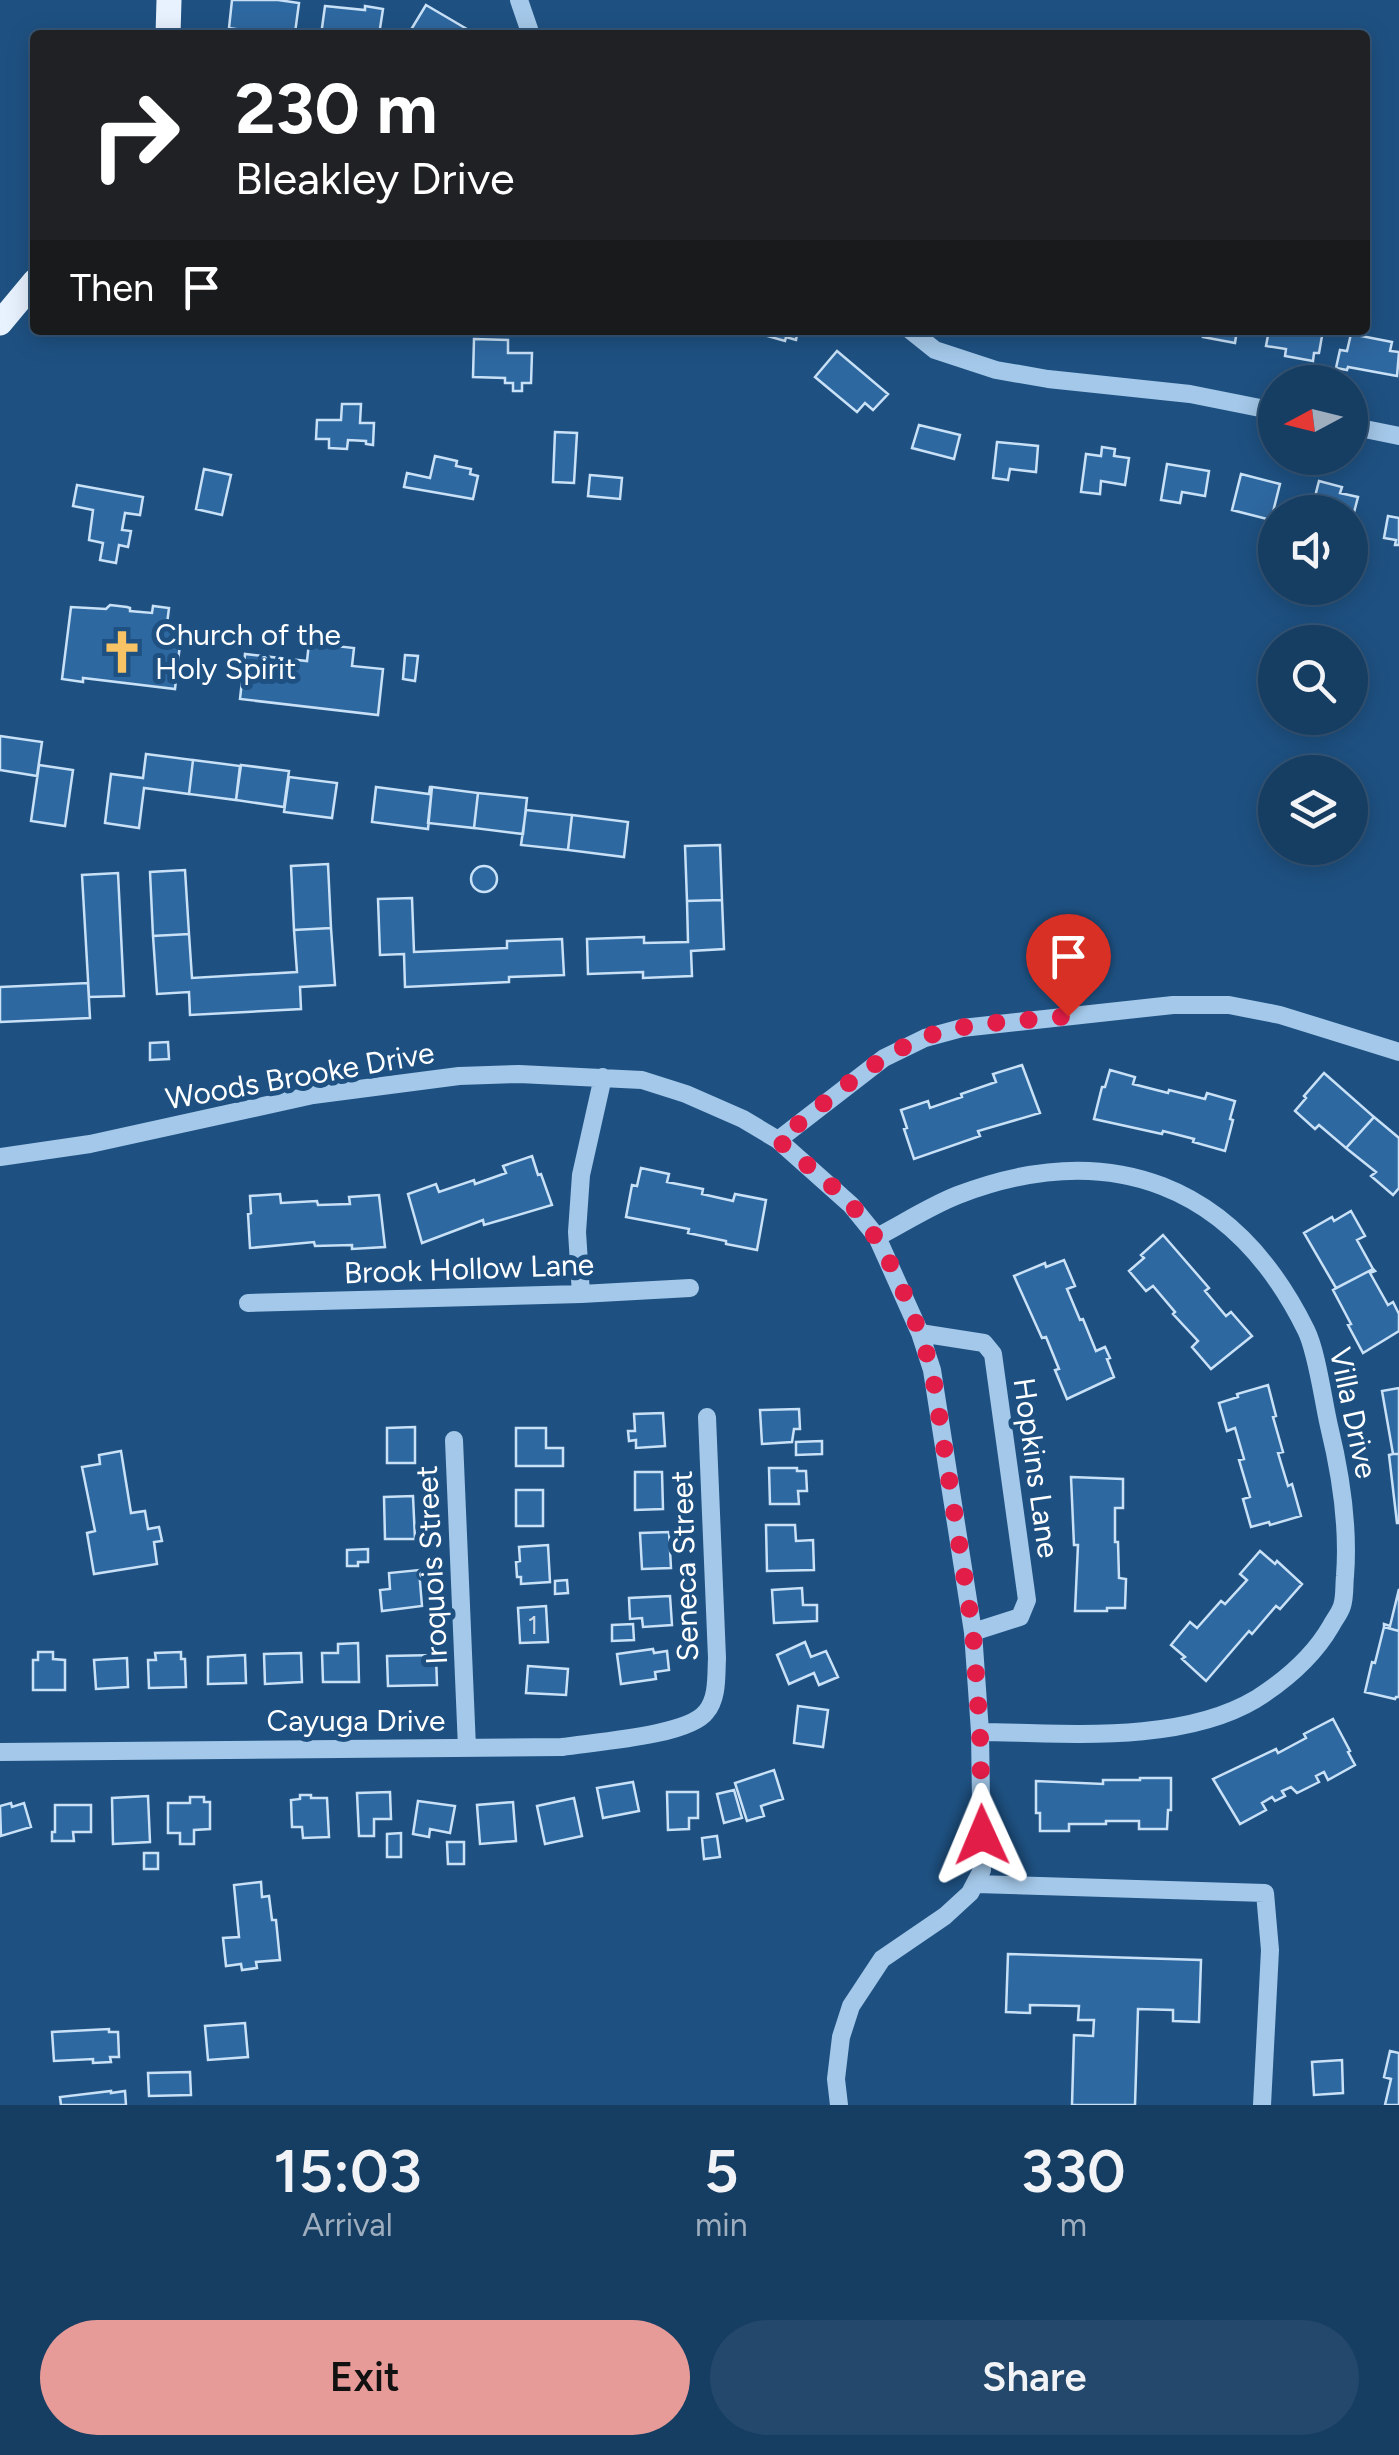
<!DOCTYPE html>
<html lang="en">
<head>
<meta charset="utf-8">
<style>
  :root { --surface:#163d62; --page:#23486b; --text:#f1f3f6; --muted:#9eaebe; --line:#355677; --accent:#e69b98 }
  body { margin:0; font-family:Figtree,sans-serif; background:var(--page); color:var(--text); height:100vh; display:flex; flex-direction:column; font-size:38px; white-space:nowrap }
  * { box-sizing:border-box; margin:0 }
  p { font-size:32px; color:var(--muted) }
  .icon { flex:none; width:55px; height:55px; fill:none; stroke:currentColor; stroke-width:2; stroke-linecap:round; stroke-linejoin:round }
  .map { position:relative; height:2105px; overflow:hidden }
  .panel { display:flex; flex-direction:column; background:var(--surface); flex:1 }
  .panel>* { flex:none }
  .top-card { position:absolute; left:30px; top:30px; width:1340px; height:305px; border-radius:10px; box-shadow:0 5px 25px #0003,0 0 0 2px var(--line); background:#202124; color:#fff; overflow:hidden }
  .needle { width:65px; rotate:263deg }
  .controls { position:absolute; left:1258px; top:365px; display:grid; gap:20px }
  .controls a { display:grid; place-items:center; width:110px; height:110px; border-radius:50%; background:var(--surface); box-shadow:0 5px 25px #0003,0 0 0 2px var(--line); font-size:50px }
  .pin { position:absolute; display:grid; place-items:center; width:85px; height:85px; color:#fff; margin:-102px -42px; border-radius:50% 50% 50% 0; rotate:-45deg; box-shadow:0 0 10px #0007 }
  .pin .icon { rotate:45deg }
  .me { position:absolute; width:110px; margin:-55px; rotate:359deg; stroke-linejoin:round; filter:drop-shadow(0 0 8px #0008) }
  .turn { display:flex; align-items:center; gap:35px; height:210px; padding:0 40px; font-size:45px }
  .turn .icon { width:130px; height:130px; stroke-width:2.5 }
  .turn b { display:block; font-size:70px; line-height:85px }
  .then { display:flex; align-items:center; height:95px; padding:0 40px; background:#0003; gap:20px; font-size:38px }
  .eta { display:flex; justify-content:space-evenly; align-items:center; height:170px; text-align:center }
  .eta b { font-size:60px; font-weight:600; line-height:70px }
  .primary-button { display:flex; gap:20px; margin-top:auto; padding:20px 40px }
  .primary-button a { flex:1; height:115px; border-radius:60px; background:var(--accent); color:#111; font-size:40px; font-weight:600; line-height:115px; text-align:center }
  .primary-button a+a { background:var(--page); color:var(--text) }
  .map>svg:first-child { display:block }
  .building { fill:#2e68a0; stroke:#c9e1f7; stroke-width:2.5 }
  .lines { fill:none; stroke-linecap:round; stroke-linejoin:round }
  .minor { stroke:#a4c8e9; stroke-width:18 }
  .major { stroke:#e8f2fe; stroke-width:25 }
  .route { stroke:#e11d48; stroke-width:18; stroke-dasharray:0 32.4 }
  .labels { text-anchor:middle; stroke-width:10; stroke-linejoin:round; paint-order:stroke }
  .number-label { font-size:25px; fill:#cbd9e7 }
  .poi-label { font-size:30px; fill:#fff; stroke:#1e5182; text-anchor:start }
  .street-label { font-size:30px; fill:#fff; stroke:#1e5182 }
</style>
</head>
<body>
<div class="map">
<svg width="1399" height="2105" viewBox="0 0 1399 2105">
  <rect width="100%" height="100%" fill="#1e5182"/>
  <path class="building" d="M 232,0 L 278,0 L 299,3 L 295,33 L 281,31 L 280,35 L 248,35 L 249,31 L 229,28 Z
    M 426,5 L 477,35 L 413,35 L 409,33 Z
    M 325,6 L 365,10 L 365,6 L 383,9 L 379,35 L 321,35 Z
    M 746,330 L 798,330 L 796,340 L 786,337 L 785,341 Z
    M 1196,330 L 1237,330 L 1235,343 L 1203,337 L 1204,332 Z
    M 1269,330 L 1313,330 L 1312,334 L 1322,336 L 1319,353 L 1314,353 L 1313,361 L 1285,356 L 1286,349 L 1266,346 Z
    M 1351,334 L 1392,342 L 1390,351 L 1399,352 L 1397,376 L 1348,367 L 1347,370 L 1336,368 L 1340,350 L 1347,351 Z
    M 474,339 L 508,340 L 508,353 L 532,353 L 531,383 L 522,383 L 522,391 L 513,391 L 513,383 L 505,383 L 505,378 L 473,377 Z
    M 837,351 L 888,394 L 873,410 L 865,403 L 857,412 L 815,377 Z
    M 342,404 L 361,404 L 360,423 L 374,423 L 373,445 L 366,444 L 366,441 L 348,440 L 347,449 L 329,448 L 329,439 L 316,439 L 317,420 L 341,420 Z
    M 919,425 L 960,435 L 954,459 L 912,448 Z
    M 555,432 L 577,433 L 574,483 L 553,482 Z
    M 997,442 L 1038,446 L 1036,472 L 1010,469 L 1008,480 L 993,478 Z
    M 1102,447 L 1115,449 L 1114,456 L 1129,458 L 1125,485 L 1101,481 L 1100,494 L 1081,492 L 1086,454 L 1101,456 Z
    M 435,456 L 457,461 L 456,466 L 471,469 L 470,474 L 478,476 L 473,499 L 404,487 L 407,473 L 430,478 Z
    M 1167,464 L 1209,471 L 1205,496 L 1182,492 L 1180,503 L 1161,500 Z
    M 204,469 L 231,475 L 222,515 L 196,509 Z
    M 1241,474 L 1280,484 L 1271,520 L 1232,510 Z
    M 590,475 L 622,478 L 620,499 L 588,496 Z
    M 1319,481 L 1342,487 L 1340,493 L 1358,497 L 1350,528 L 1350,512 L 1311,512 Z
    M 77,485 L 143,497 L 140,515 L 125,513 L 122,530 L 131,531 L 128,547 L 119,545 L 116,563 L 100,560 L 103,543 L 89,540 L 93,510 L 73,506 Z
    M 1388,516 L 1399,518 L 1399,545 L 1395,545 L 1396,540 L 1384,538 Z
    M 110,605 L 127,607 L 130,608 L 130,611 L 152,613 L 153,606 L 169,608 L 167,624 L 182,626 L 175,689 L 83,678 L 83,682 L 62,679 L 71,607 L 106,609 Z
    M 309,643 L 354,648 L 352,666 L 383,669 L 378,715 L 240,699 L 245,654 L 307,661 Z
    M 405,655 L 418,656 L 415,681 L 403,679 Z
    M 0,736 L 42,742 L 37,776 L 0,770 Z
    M 146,754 L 193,760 L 189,794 L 144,788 L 139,828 L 105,823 L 111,774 L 143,778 Z
    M 193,760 L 240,766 L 236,800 L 189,794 Z
    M 39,765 L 73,770 L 65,826 L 31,821 Z
    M 241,765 L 289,771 L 284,807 L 236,800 Z
    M 289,777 L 337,783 L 332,818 L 284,812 Z
    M 376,787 L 429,794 L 430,787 L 432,787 L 428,829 L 372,822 Z
    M 432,787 L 478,793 L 474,828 L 428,823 Z
    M 478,793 L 527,798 L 523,834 L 474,828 Z
    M 526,810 L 572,815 L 568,850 L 521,845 Z
    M 572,815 L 628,822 L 624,857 L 568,850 Z
    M 720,845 L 722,900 L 687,901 L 685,846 Z
    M 328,864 L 331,928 L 294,930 L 291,866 Z
    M471 879a13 13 0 1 1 26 0a13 13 0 1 1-26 0Z
    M 185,870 L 189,934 L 153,936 L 150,872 Z
    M 118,873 L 124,996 L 89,997 L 82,875 Z
    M 412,898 L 414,952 L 507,948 L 507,941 L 562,939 L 564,975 L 509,977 L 509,982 L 405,987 L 404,954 L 380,955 L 378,899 Z
    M 722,900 L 724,949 L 691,951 L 692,976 L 643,978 L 643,972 L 588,974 L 587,939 L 644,937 L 644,943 L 688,942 L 687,901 Z
    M 331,928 L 335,985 L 300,987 L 301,1009 L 190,1015 L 189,992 L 157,994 L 153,936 L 189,934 L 192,978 L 297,972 L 294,930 Z
    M 88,983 L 90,1018 L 0,1022 L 0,987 Z
    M 168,1042 L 169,1059 L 150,1060 L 150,1043 Z
    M 1022,1065 L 1040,1113 L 978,1131 L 980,1136 L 914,1159 L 904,1129 L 907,1128 L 901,1110 L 928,1101 L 930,1108 L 962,1097 L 961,1094 L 996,1082 L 993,1074 Z
    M 1110,1070 L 1135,1077 L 1133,1084 L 1168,1093 L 1169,1090 L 1205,1099 L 1207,1093 L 1235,1101 L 1230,1119 L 1233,1120 L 1225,1151 L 1193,1142 L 1194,1139 L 1163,1131 L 1162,1134 L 1094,1119 L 1102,1087 L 1105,1087 Z
    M 1324,1073 L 1374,1117 L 1346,1148 L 1319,1125 L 1315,1129 L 1295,1111 L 1306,1098 L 1304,1096 Z
    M 1374,1117 L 1399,1138 L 1399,1188 L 1393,1195 L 1371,1176 L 1376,1172 L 1346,1148 Z
    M 532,1156 L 538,1175 L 541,1174 L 552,1205 L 484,1225 L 483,1220 L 422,1243 L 408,1194 L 436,1184 L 439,1192 L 474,1180 L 475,1184 L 506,1173 L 503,1166 Z
    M 641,1168 L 669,1174 L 667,1182 L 703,1189 L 702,1194 L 733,1201 L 735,1194 L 766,1200 L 757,1250 L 726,1244 L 726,1241 L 688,1233 L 689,1229 L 626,1217 L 632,1185 L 637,1186 Z
    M 280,1194 L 281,1203 L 317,1201 L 318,1205 L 350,1204 L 349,1197 L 379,1195 L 385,1247 L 352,1249 L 352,1245 L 315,1246 L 314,1242 L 250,1248 L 248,1214 L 251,1213 L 250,1196 Z
    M 1351,1211 L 1365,1236 L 1357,1240 L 1373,1269 L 1336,1288 L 1304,1233 L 1332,1217 L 1334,1221 Z
    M 1163,1235 L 1209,1288 L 1205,1291 L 1226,1316 L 1231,1312 L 1252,1336 L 1211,1369 L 1192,1347 L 1198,1341 L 1173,1314 L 1175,1312 L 1153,1286 L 1146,1291 L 1129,1271 L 1144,1258 L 1141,1255 Z
    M 1064,1260 L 1075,1286 L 1067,1289 L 1080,1320 L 1083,1319 L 1096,1351 L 1105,1347 L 1110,1358 L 1107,1359 L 1114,1377 L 1067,1399 L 1055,1370 L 1059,1369 L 1046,1337 L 1042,1338 L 1014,1276 L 1045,1263 L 1046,1267 Z
    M 1373,1269 L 1375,1271 L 1370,1273 L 1388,1305 L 1393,1302 L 1399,1314 L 1399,1331 L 1363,1353 L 1348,1325 L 1351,1324 L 1333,1290 Z
    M 1268,1385 L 1276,1416 L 1273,1417 L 1283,1452 L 1278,1453 L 1288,1486 L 1292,1484 L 1301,1516 L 1270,1525 L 1269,1522 L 1251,1527 L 1243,1499 L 1250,1497 L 1239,1460 L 1244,1459 L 1235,1428 L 1227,1431 L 1219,1403 L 1238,1397 L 1237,1394 Z
    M 1399,1388 L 1399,1454 L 1393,1454 L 1382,1391 Z
    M 799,1409 L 800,1429 L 794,1429 L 792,1442 L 762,1444 L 760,1410 Z
    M 663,1413 L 665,1446 L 636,1448 L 636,1440 L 629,1441 L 628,1431 L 635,1431 L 634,1414 Z
    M 415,1427 L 415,1463 L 387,1463 L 387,1428 Z
    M 516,1428 L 546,1428 L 546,1448 L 563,1448 L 563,1466 L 516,1466 Z
    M 822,1441 L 822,1454 L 796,1455 L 796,1442 Z
    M 121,1451 L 131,1513 L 145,1511 L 148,1529 L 159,1527 L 162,1541 L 154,1542 L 157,1564 L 94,1574 L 87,1533 L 95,1531 L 82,1467 L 100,1464 L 99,1455 Z
    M 1393,1454 L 1399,1454 L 1399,1523 L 1397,1523 L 1389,1455 Z
    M 769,1468 L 797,1468 L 797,1471 L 806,1471 L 807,1491 L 798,1491 L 799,1504 L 770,1504 Z
    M 635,1472 L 662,1472 L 663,1509 L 635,1510 Z
    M 1071,1477 L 1123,1479 L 1123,1508 L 1115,1508 L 1115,1542 L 1118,1542 L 1119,1578 L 1126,1579 L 1125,1608 L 1107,1608 L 1107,1611 L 1075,1611 L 1078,1545 L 1074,1545 Z
    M 516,1490 L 543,1490 L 543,1526 L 516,1526 Z
    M 413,1496 L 415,1539 L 385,1539 L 384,1497 Z
    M 766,1525 L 795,1525 L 796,1541 L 813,1540 L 814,1570 L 767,1571 Z
    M 669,1532 L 671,1568 L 642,1569 L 640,1533 Z
    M 548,1545 L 550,1582 L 521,1584 L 521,1577 L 517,1577 L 516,1562 L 520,1561 L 519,1547 Z
    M 368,1549 L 368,1562 L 358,1562 L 358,1566 L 347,1566 L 347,1550 Z
    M 1260,1551 L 1275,1564 L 1277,1561 L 1302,1584 L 1280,1609 L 1276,1606 L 1252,1634 L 1249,1631 L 1206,1681 L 1182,1659 L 1185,1657 L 1171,1645 L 1190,1622 L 1197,1628 L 1221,1601 L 1225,1604 L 1247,1580 L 1240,1574 Z
    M 419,1570 L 422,1606 L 382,1611 L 380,1590 L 390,1589 L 389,1573 Z
    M 567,1580 L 568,1593 L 555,1594 L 555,1581 Z
    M 802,1588 L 803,1605 L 817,1605 L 817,1621 L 774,1623 L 772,1590 Z
    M 1399,1589 L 1399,1631 L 1384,1627 L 1384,1624 L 1390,1626 Z
    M 670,1596 L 672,1625 L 643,1627 L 642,1618 L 630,1619 L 629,1598 Z
    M 546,1606 L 548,1642 L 520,1643 L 518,1608 Z
    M 633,1624 L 634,1640 L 612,1641 L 612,1625 Z
    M 1384,1627 L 1399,1631 L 1399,1697 L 1396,1697 L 1395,1699 L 1365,1692 L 1372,1662 L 1375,1663 Z
    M 805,1642 L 811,1657 L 826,1651 L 838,1677 L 819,1685 L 814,1673 L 789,1684 L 777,1655 Z
    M 358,1643 L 359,1682 L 323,1682 L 322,1653 L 338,1653 L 338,1644 Z
    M 653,1649 L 654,1653 L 667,1651 L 669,1670 L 655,1672 L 656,1679 L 621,1684 L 617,1654 Z
    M 38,1652 L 53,1652 L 53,1659 L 65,1660 L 65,1690 L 33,1690 L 33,1660 L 38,1660 Z
    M 181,1652 L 181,1659 L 185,1659 L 186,1687 L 149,1688 L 148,1660 L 156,1660 L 155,1653 Z
    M 301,1653 L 302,1682 L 265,1684 L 264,1654 Z
    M 245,1655 L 246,1683 L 208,1684 L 208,1657 Z
    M 436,1655 L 437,1685 L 388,1686 L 387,1656 Z
    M 127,1658 L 128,1687 L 96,1689 L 94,1660 Z
    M 528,1666 L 568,1669 L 566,1695 L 526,1693 Z
    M 798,1706 L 828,1710 L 823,1747 L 794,1743 Z
    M 1333,1719 L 1350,1751 L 1348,1752 L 1355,1765 L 1328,1780 L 1324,1772 L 1316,1776 L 1319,1782 L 1297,1793 L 1291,1787 L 1282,1791 L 1285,1796 L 1275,1801 L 1272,1797 L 1262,1803 L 1266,1810 L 1240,1824 L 1213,1779 L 1276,1749 L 1278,1753 L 1306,1738 L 1304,1734 Z
    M 774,1770 L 783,1799 L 761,1806 L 764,1816 L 747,1821 L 735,1783 Z
    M 1140,1778 L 1171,1778 L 1171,1810 L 1168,1810 L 1167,1829 L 1139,1829 L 1139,1821 L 1106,1821 L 1106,1824 L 1069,1824 L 1069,1831 L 1040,1831 L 1040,1813 L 1036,1813 L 1036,1781 L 1103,1784 L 1103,1780 L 1140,1780 Z
    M 633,1782 L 639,1811 L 603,1818 L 597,1788 Z
    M 734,1790 L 742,1818 L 724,1823 L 717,1794 Z
    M 390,1792 L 391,1819 L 374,1819 L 374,1836 L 359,1836 L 357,1793 Z
    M 667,1792 L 698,1792 L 698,1818 L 689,1818 L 689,1829 L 668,1830 Z
    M 300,1795 L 311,1795 L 311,1798 L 327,1798 L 329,1837 L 303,1838 L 302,1827 L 292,1827 L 291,1800 L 300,1799 Z
    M 148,1796 L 150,1842 L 113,1844 L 112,1798 Z
    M 190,1797 L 204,1797 L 204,1802 L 210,1802 L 210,1829 L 194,1830 L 194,1844 L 180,1844 L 180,1833 L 168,1833 L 168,1803 L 190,1803 Z
    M 574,1798 L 582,1836 L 545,1844 L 537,1806 Z
    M 418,1801 L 455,1806 L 450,1833 L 430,1829 L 429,1837 L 413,1834 Z
    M 513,1802 L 516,1841 L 480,1844 L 477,1805 Z
    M 11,1803 L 12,1807 L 24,1803 L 31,1827 L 1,1836 L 0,1806 Z
    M 55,1805 L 91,1805 L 91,1832 L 73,1832 L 74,1841 L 52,1841 L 52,1832 L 55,1832 Z
    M 401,1833 L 401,1857 L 387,1857 L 387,1834 Z
    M 717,1836 L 720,1857 L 704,1859 L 702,1838 Z
    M 447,1842 L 464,1842 L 464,1864 L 448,1864 Z
    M 144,1853 L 158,1853 L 158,1869 L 144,1869 Z
    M 261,1882 L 262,1897 L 269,1896 L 272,1920 L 276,1920 L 280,1960 L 256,1962 L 257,1968 L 242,1970 L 241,1964 L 226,1966 L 223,1938 L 239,1937 L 234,1885 Z
    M 1008,1954 L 1201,1960 L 1199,2022 L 1173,2021 L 1173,2010 L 1138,2009 L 1135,2105 L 1072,2105 L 1074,2035 L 1093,2036 L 1094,2020 L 1078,2020 L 1079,2006 L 1030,2005 L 1030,2013 L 1006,2012 Z
    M 245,2023 L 248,2057 L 208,2060 L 205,2026 Z
    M 109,2029 L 109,2032 L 118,2032 L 119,2057 L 110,2057 L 111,2062 L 93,2063 L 93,2059 L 54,2061 L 52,2032 Z
    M 1390,2051 L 1399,2053 L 1399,2105 L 1385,2105 L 1391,2079 L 1384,2077 Z
    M 1342,2060 L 1343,2093 L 1314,2095 L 1312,2062 Z
    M 190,2072 L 191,2095 L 149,2096 L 148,2073 Z
    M 111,2091 L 111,2093 L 125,2091 L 126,2105 L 61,2105 L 60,2097 Z"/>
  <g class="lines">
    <path class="minor" d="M 519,0 L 531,35
      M 910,330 L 935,350 L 996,370 L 1048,379 L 1190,394 L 1275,411
      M 1350,426 L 1399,436
      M 778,1140 L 884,1058 L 925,1038 L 962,1028 L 1173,1005 L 1229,1005 L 1280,1015 L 1399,1052
      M 0,1157 L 90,1144 L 313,1095 L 459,1076 L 519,1074 L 642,1080 L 686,1094 L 743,1119 L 778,1140 L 851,1205 L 877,1237 L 920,1333 L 932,1370 L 973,1632 L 980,1732 L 982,1870 L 970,1893 L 945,1916 L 882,1959 L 851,2006 L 841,2037 L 836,2079 L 839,2105
      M 877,1237 C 904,1223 930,1206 958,1195 C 1110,1137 1234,1184 1306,1330 C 1317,1352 1323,1400 1329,1426 C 1341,1475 1349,1525 1345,1576 C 1344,1585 1345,1597 1342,1606 C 1340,1613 1334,1620 1331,1626 C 1313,1657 1286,1680 1256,1699 C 1181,1744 1065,1733 980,1732
      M 581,1294 L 577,1232 L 581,1175 L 603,1077
      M 248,1303 L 581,1294 L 690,1288
      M 920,1333 L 984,1343 L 993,1354 L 1027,1600 L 1020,1617 L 973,1632
      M 454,1440 L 467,1748
      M 0,1752 L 562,1747 C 593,1742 688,1736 706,1712 C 718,1698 716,1676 717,1658 L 707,1417
      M 976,1884 L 1265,1893 L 1270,1950 L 1262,2105"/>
    <path class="major" d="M 168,35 L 169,0
      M 0,323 L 35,281"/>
  </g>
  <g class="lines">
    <path class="route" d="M 982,1835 L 980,1732 L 973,1632 L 932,1370 C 915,1317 891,1251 854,1208 C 833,1184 802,1162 778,1140 C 824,1105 869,1060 923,1038 C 965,1021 1022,1022 1068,1016"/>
  </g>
  <defs>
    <g id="church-bare" transform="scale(3.45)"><path d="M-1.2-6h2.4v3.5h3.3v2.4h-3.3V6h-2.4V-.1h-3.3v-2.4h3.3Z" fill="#f8c364" stroke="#1e5182" stroke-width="2.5" paint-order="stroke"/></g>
  </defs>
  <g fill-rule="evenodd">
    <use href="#church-bare" x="122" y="652"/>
  </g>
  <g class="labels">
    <g class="number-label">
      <text x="533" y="1634">1</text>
    </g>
    <g class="poi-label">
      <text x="155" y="645">Church of the<tspan x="155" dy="34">Holy Spirit</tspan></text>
    </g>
    <g class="street-label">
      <text transform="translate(300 1076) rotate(-10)" y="10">Woods Brooke Drive</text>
      <text transform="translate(469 1269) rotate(-2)" y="10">Brook Hollow Lane</text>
      <text transform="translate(1353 1413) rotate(78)" y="10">Villa Drive</text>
      <text transform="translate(1036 1468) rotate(82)" y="10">Hopkins Lane</text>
      <text transform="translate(432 1565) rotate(-93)" y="10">Iroquois Street</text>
      <text transform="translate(685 1566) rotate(-92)" y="10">Seneca Street</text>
      <text x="356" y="1731">Cayuga Drive</text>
    </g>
  </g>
</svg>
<div class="controls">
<a><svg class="needle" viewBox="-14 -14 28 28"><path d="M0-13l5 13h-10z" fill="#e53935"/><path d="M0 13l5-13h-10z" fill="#9eaebe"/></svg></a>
<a><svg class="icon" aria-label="sound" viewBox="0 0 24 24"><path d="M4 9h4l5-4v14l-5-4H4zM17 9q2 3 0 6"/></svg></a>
<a><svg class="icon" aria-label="search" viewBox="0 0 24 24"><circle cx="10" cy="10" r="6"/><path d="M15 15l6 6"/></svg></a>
<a><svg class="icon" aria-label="layers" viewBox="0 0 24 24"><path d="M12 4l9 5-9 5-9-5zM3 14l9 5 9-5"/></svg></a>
</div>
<div class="pin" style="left:1068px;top:1016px;background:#d93025"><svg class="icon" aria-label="arrive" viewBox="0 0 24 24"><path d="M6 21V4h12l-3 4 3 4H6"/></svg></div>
<svg class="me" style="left:982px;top:1835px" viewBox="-20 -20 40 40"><path d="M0-17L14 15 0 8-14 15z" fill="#e11d48" stroke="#fff" stroke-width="4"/></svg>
<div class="top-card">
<div class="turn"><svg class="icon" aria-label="right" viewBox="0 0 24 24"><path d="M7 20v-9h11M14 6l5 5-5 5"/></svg><div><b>230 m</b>Bleakley Drive</div></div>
<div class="then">Then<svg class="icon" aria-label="arrive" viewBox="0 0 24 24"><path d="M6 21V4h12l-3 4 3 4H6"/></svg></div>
</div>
</div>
<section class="panel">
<div class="eta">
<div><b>15:03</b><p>Arrival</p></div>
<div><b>5</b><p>min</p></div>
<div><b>330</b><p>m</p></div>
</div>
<div class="primary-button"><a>Exit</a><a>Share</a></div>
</section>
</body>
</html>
